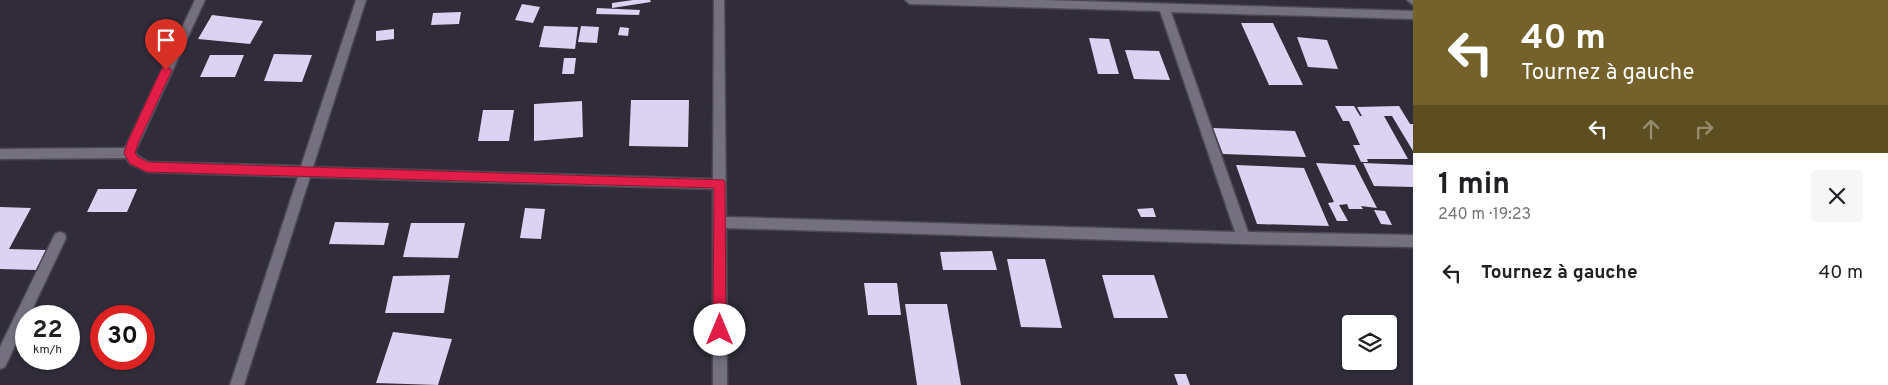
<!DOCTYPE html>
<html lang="fr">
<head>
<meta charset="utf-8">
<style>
  :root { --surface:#fff; --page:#f6f6f6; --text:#202124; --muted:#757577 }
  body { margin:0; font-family:Overpass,sans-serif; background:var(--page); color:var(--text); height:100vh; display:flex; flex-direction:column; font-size:19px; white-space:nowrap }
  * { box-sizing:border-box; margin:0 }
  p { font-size:16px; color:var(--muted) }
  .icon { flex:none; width:28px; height:28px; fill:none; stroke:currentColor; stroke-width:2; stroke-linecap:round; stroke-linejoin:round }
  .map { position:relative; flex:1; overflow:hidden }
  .details { display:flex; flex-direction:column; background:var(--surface); width:475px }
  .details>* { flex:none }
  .hud { background:#75622b; color:#fff; overflow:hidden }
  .controls { position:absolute; left:1342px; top:315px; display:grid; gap:10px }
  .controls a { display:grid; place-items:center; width:55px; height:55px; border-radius:5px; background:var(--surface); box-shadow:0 1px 4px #0004; font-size:25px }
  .speed { position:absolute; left:15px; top:305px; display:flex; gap:10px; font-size:25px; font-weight:700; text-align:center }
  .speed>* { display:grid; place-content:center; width:65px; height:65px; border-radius:50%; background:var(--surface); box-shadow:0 1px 4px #0004; line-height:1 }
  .speed small { font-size:12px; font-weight:400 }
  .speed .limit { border:8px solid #d22; background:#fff; color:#111 }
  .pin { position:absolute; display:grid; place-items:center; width:42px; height:42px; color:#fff; margin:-51px -21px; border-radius:50% 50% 50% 0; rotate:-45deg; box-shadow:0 0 5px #0007 }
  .pin .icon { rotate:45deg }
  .me { position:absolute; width:55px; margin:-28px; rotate:0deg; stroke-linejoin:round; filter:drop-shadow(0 0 4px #0008) }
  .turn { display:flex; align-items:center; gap:18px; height:105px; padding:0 25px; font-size:22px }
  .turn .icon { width:65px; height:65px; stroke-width:2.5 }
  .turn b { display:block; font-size:35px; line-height:42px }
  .lanes { display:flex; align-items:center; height:48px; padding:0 25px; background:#0003; justify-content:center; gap:25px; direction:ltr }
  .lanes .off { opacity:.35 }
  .round { display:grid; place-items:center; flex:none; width:52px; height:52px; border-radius:5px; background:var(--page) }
  .overview { display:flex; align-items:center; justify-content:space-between; height:85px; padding:0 25px }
  h1 { font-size:30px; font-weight:700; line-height:38px }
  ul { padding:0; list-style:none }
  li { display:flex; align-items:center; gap:15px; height:70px; padding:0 25px }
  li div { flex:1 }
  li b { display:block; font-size:19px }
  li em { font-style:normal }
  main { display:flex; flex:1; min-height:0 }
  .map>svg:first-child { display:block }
  .building { fill:#dcd3f3 }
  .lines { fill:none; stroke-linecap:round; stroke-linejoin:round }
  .street-casing { stroke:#4c4853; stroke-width:3 }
  .street { fill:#74707f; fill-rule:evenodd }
  .route { fill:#e11d48; stroke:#92132f }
</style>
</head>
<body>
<main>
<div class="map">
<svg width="1413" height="385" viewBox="0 0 1413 385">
  <rect width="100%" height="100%" fill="#302c39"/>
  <path class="building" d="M 633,0 L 650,0 L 651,2 L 612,8 L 612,3 Z
    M 522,4 L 540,7 L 533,23 L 515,20 Z
    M 597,8 L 640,10 L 639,15 L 596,14 Z
    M 461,12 L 459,24 L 431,25 L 433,13 Z
    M 212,15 L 263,21 L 250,44 L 198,39 Z
    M 1241,23 L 1273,23 L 1303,85 L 1269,85 Z
    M 544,26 L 578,27 L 575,49 L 539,47 Z
    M 581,26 L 599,27 L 597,43 L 578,42 Z
    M 620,27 L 629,28 L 628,36 L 618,35 Z
    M 394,29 L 394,39 L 376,41 L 376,31 Z
    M 1297,37 L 1327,40 L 1338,69 L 1308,67 Z
    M 1089,38 L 1109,39 L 1119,74 L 1098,74 Z
    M 1125,50 L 1159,51 L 1170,80 L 1134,79 Z
    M 274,54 L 312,55 L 302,82 L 264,81 Z
    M 210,55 L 244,55 L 235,77 L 200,77 Z
    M 564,58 L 576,58 L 574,74 L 562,74 Z
    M 631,100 L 689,100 L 688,147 L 629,146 Z
    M 582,101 L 583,137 L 534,141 L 534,104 Z
    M 1335,106 L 1354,106 L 1360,116 L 1377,116 L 1362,116 L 1357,107 L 1399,106 L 1410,124 L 1413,124 L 1413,151 L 1392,116 L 1384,116 L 1408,159 L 1367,159 L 1368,162 L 1361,162 L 1353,145 L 1360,145 L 1349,121 L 1343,121 Z
    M 483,110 L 514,110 L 509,141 L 478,141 Z
    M 1213,128 L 1295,131 L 1306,157 L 1223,154 Z
    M 1316,163 L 1355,165 L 1377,208 L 1361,206 L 1363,209 L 1349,209 L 1347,204 L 1339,205 L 1348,221 L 1337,221 L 1328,203 L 1334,202 Z
    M 1363,163 L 1413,165 L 1413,187 L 1374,186 Z
    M 1236,165 L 1304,168 L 1329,226 L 1257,224 Z
    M 98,189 L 137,189 L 127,212 L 87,212 Z
    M 0,207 L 31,208 L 9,249 L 46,250 L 36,270 L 0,269 Z
    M 525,208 L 545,209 L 541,239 L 520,238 Z
    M 1153,208 L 1156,217 L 1141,217 L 1137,209 Z
    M 1374,210 L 1385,211 L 1392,225 L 1381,224 Z
    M 335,222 L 389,223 L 384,245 L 329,244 Z
    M 411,223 L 465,223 L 458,258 L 403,257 Z
    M 992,251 L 997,270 L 943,270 L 940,252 Z
    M 1007,259 L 1045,259 L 1062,328 L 1021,327 Z
    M 450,275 L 444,313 L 385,313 L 393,276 Z
    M 1102,275 L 1154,275 L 1168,318 L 1114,318 Z
    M 864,283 L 897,283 L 901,315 L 868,315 Z
    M 905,304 L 947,304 L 961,385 L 917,385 Z
    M 393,332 L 452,339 L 438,385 L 376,383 Z
    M 1174,374 L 1186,374 L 1190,385 L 1178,385 Z"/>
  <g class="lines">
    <g class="street-casing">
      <path id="street" d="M 195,0 L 205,0 L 135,152 L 138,156 L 149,162 L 301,166 L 356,0 L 366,0 L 313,167 L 713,179 L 714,0 L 724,0 L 726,217 L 1235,232 L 1160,11 L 910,4 L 905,0 L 1042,0 L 1413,11 L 1413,19 L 1171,12 L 1248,232 L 1413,235 L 1413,247 L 1244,244 L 726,228 L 727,385 L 713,385 L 713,189 L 310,177 L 244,385 L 230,385 L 298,177 L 147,172 L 130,164 L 126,158 L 0,159 L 0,149 L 125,148 Z
        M 1407,0 L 1413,0 L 1413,5 Z
        M 60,232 L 65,234 L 66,238 L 29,316 L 26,316 L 26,322 L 5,367 L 0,369 L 0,347 L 55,234 Z"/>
    </g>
    <use href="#street" class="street"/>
  </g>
  <path class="route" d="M 166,66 L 172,70 L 139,141 L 135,153 L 138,157 L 148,162 L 724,180 L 725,184 L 726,330 L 724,335 L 720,336 L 715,335 L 713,330 L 714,188 L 147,172 L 130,164 L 124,153 L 128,141 L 161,70 Z"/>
</svg>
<div class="controls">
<a><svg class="icon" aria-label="layers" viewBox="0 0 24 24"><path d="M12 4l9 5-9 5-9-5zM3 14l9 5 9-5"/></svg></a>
</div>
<div class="speed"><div>22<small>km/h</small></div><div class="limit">30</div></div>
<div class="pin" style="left:166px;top:70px;background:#d93025"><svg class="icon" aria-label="arrive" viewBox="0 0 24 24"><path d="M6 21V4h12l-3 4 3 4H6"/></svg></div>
<svg class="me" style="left:720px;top:330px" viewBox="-20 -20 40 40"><circle r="19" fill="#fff"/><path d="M0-13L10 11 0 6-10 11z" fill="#e11d48"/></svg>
</div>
<section class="details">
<div class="hud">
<div class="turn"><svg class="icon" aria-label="left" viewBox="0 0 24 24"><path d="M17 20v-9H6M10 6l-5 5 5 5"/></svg><div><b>40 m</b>Tournez à gauche</div></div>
<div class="lanes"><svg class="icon" aria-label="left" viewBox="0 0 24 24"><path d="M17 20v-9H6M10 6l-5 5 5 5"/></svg><svg class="icon off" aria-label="ahead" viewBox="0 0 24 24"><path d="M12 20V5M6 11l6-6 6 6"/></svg><svg class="icon off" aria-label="right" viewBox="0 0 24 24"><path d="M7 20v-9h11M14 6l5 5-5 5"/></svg></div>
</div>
<div class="overview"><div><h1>1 min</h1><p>240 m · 19:23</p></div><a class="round"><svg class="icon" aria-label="close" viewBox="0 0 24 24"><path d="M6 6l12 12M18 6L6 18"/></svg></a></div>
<ul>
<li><svg class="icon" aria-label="left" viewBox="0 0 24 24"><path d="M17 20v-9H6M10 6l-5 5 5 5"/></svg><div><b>Tournez à gauche</b></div><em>40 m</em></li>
</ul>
</section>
</main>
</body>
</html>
